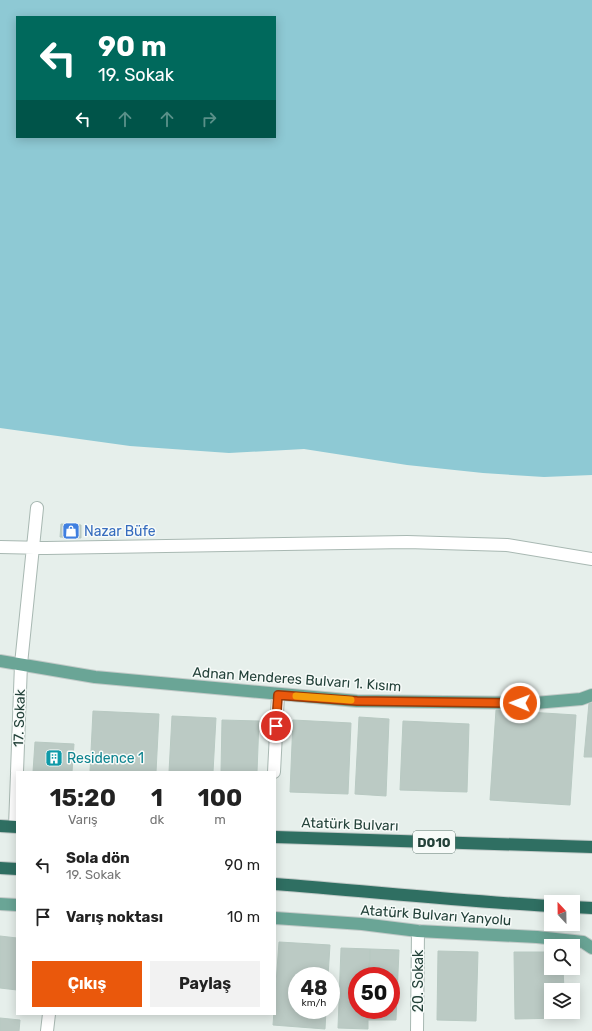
<!DOCTYPE html>
<html lang="tr">
<head>
<meta charset="utf-8">
<style>
  :root { --surface:#fff; --page:#f2f2f2; --text:#222; --muted:#767676; --accent:#ea580c }
  body { margin:0; font-family:Rubik,sans-serif; background:var(--page); color:var(--text); height:100vh; display:flex; flex-direction:column; font-size:15px; white-space:nowrap }
  * { box-sizing:border-box; margin:0 }
  p { font-size:13px; color:var(--muted) }
  .icon { flex:none; width:22px; height:22px; fill:none; stroke:currentColor; stroke-width:2; stroke-linecap:round; stroke-linejoin:round }
  .map { position:relative; flex:1; overflow:hidden }
  .panel { position:absolute; left:16px; top:771px; width:260px; height:244px; display:flex; flex-direction:column; background:var(--surface); border-radius:0px; box-shadow:0 2px 10px #0003 }
  .panel>* { flex:none }
  .hud { position:absolute; left:16px; top:16px; width:260px; height:122px; border-radius:0px; box-shadow:0 2px 10px #0003; background:#00695c; color:#fff; overflow:hidden }
  .needle { width:26px; rotate:338deg }
  .controls { position:absolute; left:544px; top:895px; display:grid; gap:8px }
  .controls a { display:grid; place-items:center; width:36px; height:36px; border-radius:0px; background:var(--surface); box-shadow:0 2px 10px #0003; font-size:20px }
  .speed { position:absolute; left:288px; top:967px; display:flex; gap:8px; font-size:20px; font-weight:700; text-align:center }
  .speed>* { display:grid; place-content:center; width:52px; height:52px; border-radius:50%; background:var(--surface); box-shadow:0 2px 10px #0003; line-height:1 }
  .speed small { font-size:10px; font-weight:400 }
  .speed .limit { border:6px solid #d22; background:#fff; color:#111 }
  .pin { position:absolute; display:grid; place-items:center; width:34px; height:34px; color:#fff; margin:-17px; border:2px solid #fff; border-radius:50%; box-shadow:0 1px 4px #0007 }
  .me { position:absolute; width:44px; margin:-22px; rotate:271deg; stroke-linejoin:round; filter:drop-shadow(0 0 3px #0008) }
  .turn { display:flex; align-items:center; gap:14px; height:84px; padding:0 16px; font-size:18px }
  .turn .icon { width:52px; height:52px; stroke-width:2.5 }
  .turn b { display:block; font-size:28px; line-height:34px }
  .lanes { display:flex; align-items:center; height:38px; padding:0 16px; background:#0003; justify-content:center; gap:20px; direction:ltr }
  .lanes .off { opacity:.35 }
  .eta { display:flex; justify-content:space-evenly; align-items:center; height:68px; text-align:center }
  .eta b { font-size:24px; font-weight:700; line-height:28px }
  .primary-button { display:flex; gap:8px; margin-top:auto; padding:8px 16px }
  .primary-button a { flex:1; height:46px; border-radius:0px; background:var(--accent); color:#fff; font-size:16px; font-weight:700; line-height:46px; text-align:center }
  .primary-button a+a { background:var(--page); color:var(--text) }
  ul { padding:0; list-style:none }
  li { display:flex; align-items:center; gap:12px; height:52px; padding:0 16px }
  li div { flex:1 }
  li b { display:block; font-size:15px }
  li em { font-style:normal }
  .map>svg:first-child { display:block }
  .water { fill:#8ec9d4; fill-rule:evenodd }
  .building { fill:#bbcac4; stroke:#b8c9c2 }
  .lines { fill:none; stroke-linecap:round; stroke-linejoin:round }
  .minor-casing { stroke:#a8b8b2; stroke-width:14 }
  .major-casing { stroke:#c2cac8; stroke-width:14 }
  .highway-casing { stroke:#c2cac8; stroke-width:14 }
  .minor { stroke:#fff; stroke-width:12 }
  .major { stroke:#6aa596; stroke-width:12 }
  .highway { stroke:#2f6f62; stroke-width:12 }
  .route-casing { stroke:#983908; stroke-width:10 }
  .route { stroke:#ea580c; stroke-width:7 }
  .slow { stroke:#f59e0b; stroke-width:7 }
  .labels { text-anchor:middle; stroke-width:3; stroke-linejoin:round; paint-order:stroke }
  .shield { fill:#f7fbf9; stroke:#637a73; stroke-width:1 }
  .shield-label { font-size:13px; font-weight:bold; fill:#24423a }
  .shop-label { font-size:14px; fill:#366cbe; stroke:#f7fbf9; text-anchor:start }
  .street-label { font-size:14px; fill:#24423a; stroke:#f7fbf9 }
  .culture-label { font-size:14px; fill:#0d838f; stroke:#f7fbf9; text-anchor:start }
</style>
</head>
<body>
<div class="map">
<svg width="592" height="1031" viewBox="0 0 592 1031">
  <rect width="100%" height="100%" fill="#e6efeb"/>
  <path class="water" d="M 0,0 L 592,0 L 592,475 L 544,477 L 483,473 L 407,465 L 304,449 L 229,453 L 130,446 L 0,428 ZM 17,17 L 275,17 L 275,137 L 17,137 Z"/>
  <path class="building" d="M 61,524 L 81,525 L 81,538 L 60,537 Z
    M 589,703 L 592,703 L 592,757 L 584,757 Z
    M 496,710 L 576,715 L 570,805 L 490,800 Z
    M 93,711 L 159,714 L 156,772 L 90,772 Z
    M 172,716 L 216,718 L 213,772 L 169,772 Z
    M 359,717 L 389,719 L 386,796 L 355,794 Z
    M 222,720 L 259,721 L 257,772 L 221,772 Z
    M 293,720 L 351,723 L 348,794 L 290,792 Z
    M 403,721 L 469,724 L 467,792 L 400,790 Z
    M 35,742 L 74,744 L 72,772 L 33,772 Z
    M 0,936 L 17,938 L 17,990 L 0,988 Z
    M 279,942 L 330,945 L 328,976 L 297,976 L 297,1010 L 326,1010 L 325,1029 L 273,1025 Z
    M 341,948 L 370,949 L 369,976 L 357,976 L 357,1010 L 368,1010 L 368,1029 L 338,1028 Z
    M 370,949 L 399,950 L 396,1020 L 368,1020 L 368,1010 L 391,1010 L 391,976 L 369,976 Z
    M 438,951 L 478,952 L 476,1021 L 437,1020 Z
    M 514,952 L 551,952 L 551,968 L 563,968 L 564,990 L 551,990 L 551,1012 L 564,1012 L 565,1018 L 515,1019 Z
    M 0,1018 L 20,1020 L 19,1031 L 0,1031 Z"/>
  <g class="lines">
    <g class="minor-casing">
      <path id="minor" d="M 0,547 L 46,548 L 407,542 L 507,545 L 592,559
        M 17,772 L 21,664 L 37,508
        M 274,772 L 278,695
        M 15,826 L 17,774
        M 47,1031 L 49,1014
        M 417,1031 L 418,931"/>
    </g>
    <g class="major-casing">
      <path id="major" d="M 0,661 L 95,677 L 357,701 L 535,703 L 581,699 L 592,695
        M 0,904 L 17,905
        M 275,918 L 362,924 L 418,931 L 537,937 L 583,942 L 592,948"/>
    </g>
    <g class="highway-casing">
      <path id="highway" d="M 0,826 L 17,827
        M 275,837 L 592,847
        M 0,868 L 17,869
        M 275,884 C 367,891 459,901 551,906
        M 573,907 L 592,908"/>
    </g>
    <use href="#minor" class="minor"/>
    <use href="#major" class="major"/>
    <use href="#highway" class="highway"/>
  </g>
  <g class="lines">
    <g class="route-casing">
      <path id="route" d="M 276,726 L 278,695 L 357,701 L 520,703"/>
    </g>
    <use href="#route" class="route"/>
    <path class="slow" d="M 296,696 L 351,700"/>
  </g>
  <defs>
    <g id="shop-square" transform="scale(0.9)"><rect x="-9" y="-9" width="18" height="18" rx="4" fill="#3f7fe0" stroke="#f7fbf9"/><path d="M-5-2.5h2.3a2.7 3.5 0 0 1 5.4 0H5L5.5 6h-11ZM-1.5-2.5h3a1.5 2.3 0 0 0-3 0Z" fill="#fff"/></g>
    <g id="building-square" transform="scale(0.9)"><rect x="-9" y="-9" width="18" height="18" rx="4" fill="#0f9aa8" stroke="#f7fbf9"/><path d="M-4-6H4V6H1V3H-1V6H-4ZM-2.5-4.3h1.7v1.8h-1.7ZM.8-4.3h1.7v1.8H.8ZM-2.5-1h1.7V.8h-1.7ZM.8-1h1.7V.8H.8Z" fill="#fff"/></g>
  </defs>
  <g fill-rule="evenodd">
    <use href="#shop-square" x="71" y="531"/>
    <use href="#building-square" x="54" y="758"/>
  </g>
  <g class="labels">
    <rect class="shield" x="413" y="831" width="42" height="22" rx="3"/>
    <g class="shield-label">
      <text x="434" y="847">D010</text>
    </g>
    <g class="shop-label">
      <text x="84" y="536">Nazar Büfe</text>
    </g>
    <g class="street-label">
      <text transform="translate(297 679) rotate(4)" y="5">Adnan Menderes Bulvarı 1. Kısım</text>
      <text transform="translate(19 718) rotate(-88)" y="5">17. Sokak</text>
      <text transform="translate(350 824) rotate(2)" y="5">Atatürk Bulvarı</text>
      <text transform="translate(436 915) rotate(4)" y="5">Atatürk Bulvarı Yanyolu</text>
      <text transform="translate(418 981) rotate(-90)" y="5">20. Sokak</text>
    </g>
    <g class="culture-label">
      <text x="67" y="763">Residence 1</text>
    </g>
  </g>
</svg>
<div class="controls">
<a><svg class="needle" viewBox="-14 -14 28 28"><path d="M0-13l5 13h-10z" fill="#e53935"/><path d="M0 13l5-13h-10z" fill="#767676"/></svg></a>
<a><svg class="icon" aria-label="search" viewBox="0 0 24 24"><circle cx="10" cy="10" r="6"/><path d="M15 15l6 6"/></svg></a>
<a><svg class="icon" aria-label="layers" viewBox="0 0 24 24"><path d="M12 4l9 5-9 5-9-5zM3 14l9 5 9-5"/></svg></a>
</div>
<div class="speed"><div>48<small>km/h</small></div><div class="limit">50</div></div>
<div class="pin" style="left:276px;top:726px;background:#d93025"><svg class="icon" aria-label="arrive" viewBox="0 0 24 24"><path d="M6 21V4h12l-3 4 3 4H6"/></svg></div>
<svg class="me" style="left:520px;top:703px" viewBox="-20 -20 40 40"><circle r="17" fill="#ea580c" stroke="#fff" stroke-width="3"/><path d="M0-11L8 9 0 5-8 9z" fill="#fff"/></svg>
<div class="hud">
<div class="turn"><svg class="icon" aria-label="left" viewBox="0 0 24 24"><path d="M17 20v-9H6M10 6l-5 5 5 5"/></svg><div><b>90 m</b>19. Sokak</div></div>
<div class="lanes"><svg class="icon" aria-label="left" viewBox="0 0 24 24"><path d="M17 20v-9H6M10 6l-5 5 5 5"/></svg><svg class="icon off" aria-label="ahead" viewBox="0 0 24 24"><path d="M12 20V5M6 11l6-6 6 6"/></svg><svg class="icon off" aria-label="ahead" viewBox="0 0 24 24"><path d="M12 20V5M6 11l6-6 6 6"/></svg><svg class="icon off" aria-label="right" viewBox="0 0 24 24"><path d="M7 20v-9h11M14 6l5 5-5 5"/></svg></div>
</div>
<section class="panel">
<div class="eta">
<div><b>15:20</b><p>Varış</p></div>
<div><b>1</b><p>dk</p></div>
<div><b>100</b><p>m</p></div>
</div>
<ul>
<li><svg class="icon" aria-label="left" viewBox="0 0 24 24"><path d="M17 20v-9H6M10 6l-5 5 5 5"/></svg><div><b>Sola dön</b><p>19. Sokak</p></div><em>90 m</em></li>
<li><svg class="icon" aria-label="arrive" viewBox="0 0 24 24"><path d="M6 21V4h12l-3 4 3 4H6"/></svg><div><b>Varış noktası</b></div><em>10 m</em></li>
</ul>
<div class="primary-button"><a>Çıkış</a><a>Paylaş</a></div>
</section>
</div>
</body>
</html>
